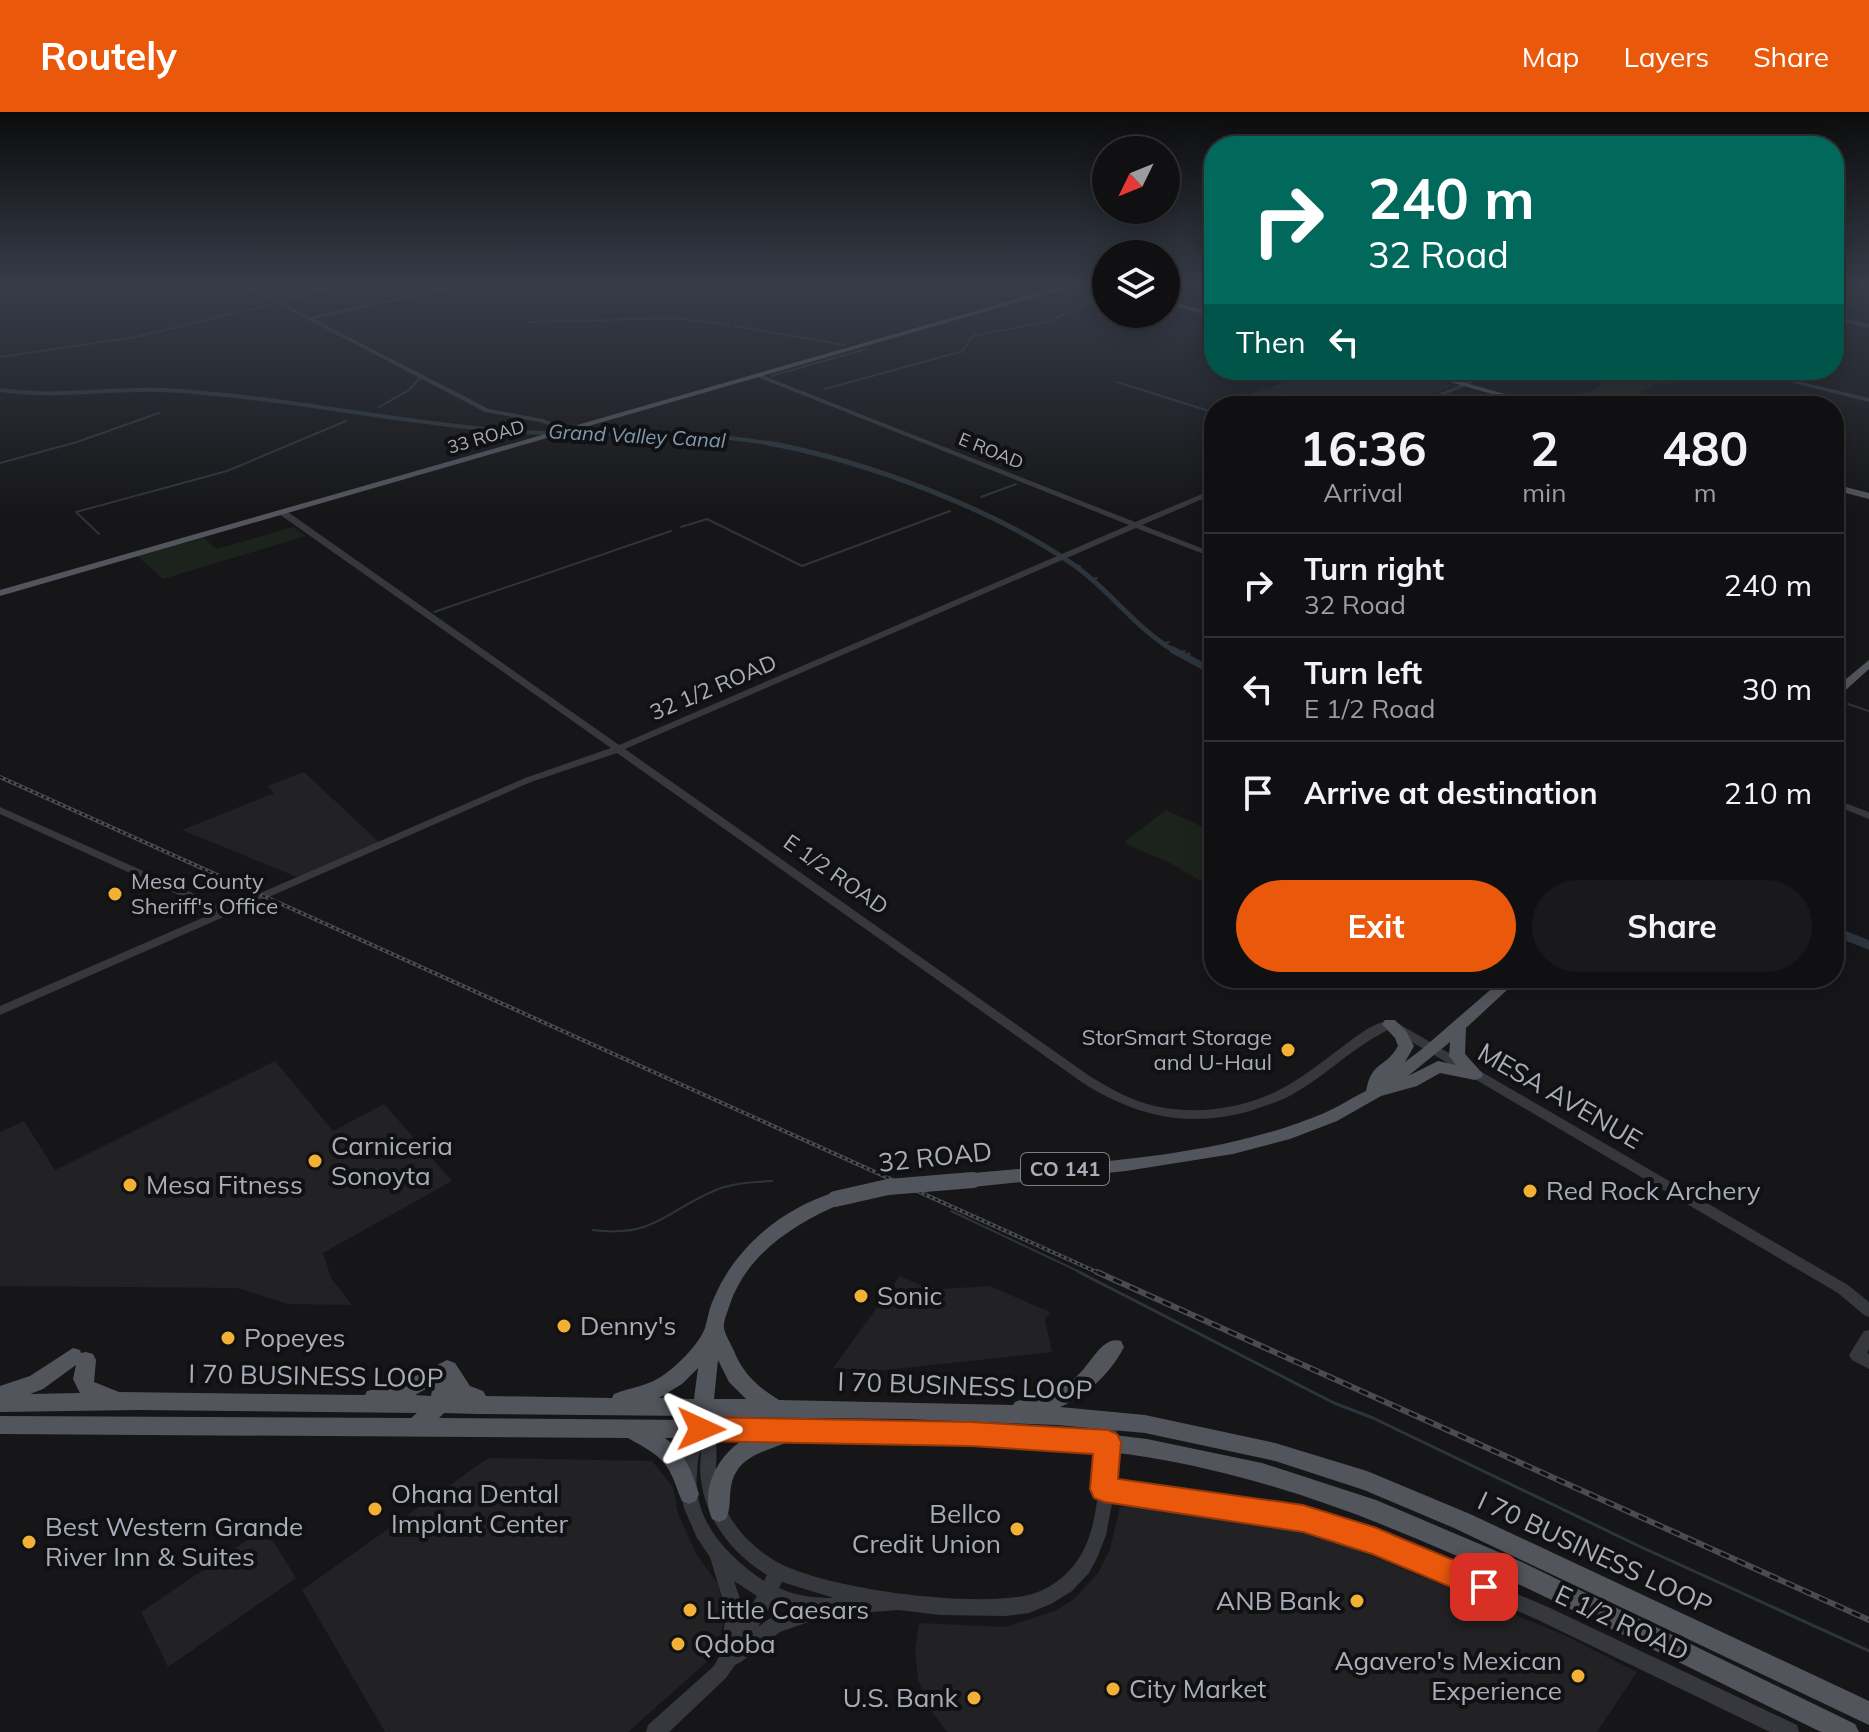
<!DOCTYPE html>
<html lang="en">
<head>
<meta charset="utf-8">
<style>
  :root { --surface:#101012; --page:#19191b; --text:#f1f3f6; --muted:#9c9d9f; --line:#303032; --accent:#ea580c }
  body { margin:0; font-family:Mulish,sans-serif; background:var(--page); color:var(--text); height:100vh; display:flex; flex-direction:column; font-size:30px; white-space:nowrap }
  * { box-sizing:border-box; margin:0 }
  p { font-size:26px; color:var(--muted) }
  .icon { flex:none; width:44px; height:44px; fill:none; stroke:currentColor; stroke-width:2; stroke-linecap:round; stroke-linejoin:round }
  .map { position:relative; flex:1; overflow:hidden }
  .panel { position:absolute; left:1204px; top:284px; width:640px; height:592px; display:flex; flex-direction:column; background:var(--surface); border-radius:32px; box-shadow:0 4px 20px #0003,0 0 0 2px var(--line) }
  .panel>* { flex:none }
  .banner { position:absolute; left:1204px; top:24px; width:640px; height:244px; border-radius:32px; box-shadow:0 4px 20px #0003,0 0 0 2px var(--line); background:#00695c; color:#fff; overflow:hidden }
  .needle { width:52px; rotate:227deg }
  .controls { position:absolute; left:1092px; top:24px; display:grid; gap:16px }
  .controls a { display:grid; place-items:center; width:88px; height:88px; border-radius:50%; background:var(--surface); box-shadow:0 4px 20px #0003,0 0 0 2px var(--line); font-size:40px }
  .pin { position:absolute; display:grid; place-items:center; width:68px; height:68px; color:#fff; margin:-34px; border-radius:16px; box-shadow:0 4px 12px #0006 }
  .me { position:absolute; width:88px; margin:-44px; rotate:91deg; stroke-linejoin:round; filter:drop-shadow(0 0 6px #0008) }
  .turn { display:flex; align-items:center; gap:28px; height:168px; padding:0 32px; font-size:36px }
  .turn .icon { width:104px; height:104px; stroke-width:2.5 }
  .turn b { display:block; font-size:56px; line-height:68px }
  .then { display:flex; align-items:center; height:76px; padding:0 32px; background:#0003; gap:16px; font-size:30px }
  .eta { display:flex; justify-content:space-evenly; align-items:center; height:136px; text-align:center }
  .eta b { font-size:48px; font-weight:700; line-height:56px }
  .cta { display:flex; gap:16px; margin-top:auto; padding:16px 32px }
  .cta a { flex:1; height:92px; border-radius:48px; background:var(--accent); color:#fff; font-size:32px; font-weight:700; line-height:92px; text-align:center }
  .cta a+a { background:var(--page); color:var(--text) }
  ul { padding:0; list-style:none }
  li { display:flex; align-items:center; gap:24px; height:104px; padding:0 32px; border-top:2px solid var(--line) }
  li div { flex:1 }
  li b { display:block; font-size:30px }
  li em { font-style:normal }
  header { display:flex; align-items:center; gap:48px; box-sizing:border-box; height:112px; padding:0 40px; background:var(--accent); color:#fff }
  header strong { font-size:38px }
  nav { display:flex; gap:44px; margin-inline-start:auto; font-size:28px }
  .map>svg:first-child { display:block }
  .built { fill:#222225 }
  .green { fill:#1c231d }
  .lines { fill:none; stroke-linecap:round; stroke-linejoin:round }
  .stream-far1 { stroke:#2c353c; stroke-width:2 }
  .stream { stroke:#2c353c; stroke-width:3 }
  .canal-far3 { stroke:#2c353c; stroke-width:4 }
  .canal-far2 { stroke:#2c353c; stroke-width:5 }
  .canal-far1 { stroke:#2c353c; stroke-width:7 }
  .canal { stroke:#2c353c; stroke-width:9 }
  .minor { fill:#37383d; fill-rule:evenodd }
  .major { fill:#53555c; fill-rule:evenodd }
  .rail-far1-casing { stroke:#4a4c52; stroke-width:4 }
  .rail-casing { stroke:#4a4c52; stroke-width:6 }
  .rail-far1 { stroke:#111113; stroke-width:2; stroke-dasharray:3; stroke-linecap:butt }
  .rail { stroke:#111113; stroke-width:3; stroke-dasharray:9; stroke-linecap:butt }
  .major-bridge { stroke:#53555c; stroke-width:16 }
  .route { fill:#ea580c; stroke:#983908; stroke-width:2 }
  .poi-dot { fill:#f2b134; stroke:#111113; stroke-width:3 }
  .labels { text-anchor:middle; stroke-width:8; stroke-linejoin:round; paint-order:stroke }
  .far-street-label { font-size:18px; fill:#a8adb8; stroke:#111113 }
  .far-water-label { font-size:20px; font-style:italic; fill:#7f9bb3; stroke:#111113 }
  .shield { fill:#111113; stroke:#7b7e86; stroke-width:2 }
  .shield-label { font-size:20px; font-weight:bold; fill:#a8adb8 }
  .street-label { font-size:22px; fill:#a8adb8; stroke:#111113 }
  .poi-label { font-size:22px; fill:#a8adb8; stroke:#111113; text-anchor:start }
  .near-street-label { font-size:26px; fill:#a8adb8; stroke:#111113 }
  .near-poi-label { font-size:26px; fill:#a8adb8; stroke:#111113; text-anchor:start }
</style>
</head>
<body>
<header>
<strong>Routely</strong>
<nav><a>Map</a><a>Layers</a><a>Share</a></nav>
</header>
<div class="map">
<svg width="1869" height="1620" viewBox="0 0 1869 1620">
  <rect width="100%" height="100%" fill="#161618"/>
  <path class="built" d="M 1315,258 L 1406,258 L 1454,273 L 1405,294 L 1328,294 L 1269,276 Z
    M 304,660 L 379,730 L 297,765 L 182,718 L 274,681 L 267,674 Z
    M 275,949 L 333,1019 L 384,992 L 452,1069 L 323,1141 L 331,1166 L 352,1193 L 288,1192 L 237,1176 L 0,1174 L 0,1020 L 24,1009 L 55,1058 Z
    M 900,1164 L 922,1174 L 943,1177 L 990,1174 L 1050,1200 L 1045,1208 L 1052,1240 L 876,1259 L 833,1256 Z
    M 488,1346 L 652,1349 L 673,1375 L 678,1402 L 697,1443 L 718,1472 L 725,1504 L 719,1531 L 710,1547 L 628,1620 L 385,1620 L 302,1478 Z
    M 1135,1393 L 1275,1415 L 1330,1427 L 1564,1523 L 1637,1560 L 1597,1620 L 947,1620 L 929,1596 L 918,1567 L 915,1538 L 919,1511 L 1006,1515 L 1057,1498 L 1074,1487 L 1098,1461 L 1110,1437 L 1120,1395 Z
    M 265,1416 L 296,1466 L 168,1555 L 141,1500 Z"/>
  <path class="green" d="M 1834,173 L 1869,173 L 1869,193 L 1857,193 L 1834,205 Z
    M 1609,258 C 1629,263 1653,258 1674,258 L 1668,263 L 1683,267 L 1674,272 L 1658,271 L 1640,280 L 1646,285 L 1636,290 L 1619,286 L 1608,291 L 1580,283 L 1604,272 L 1589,267 Z
    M 1267,275 L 1269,276 L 1328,294 L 1219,294 Z
    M 293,415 L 306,424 L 163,467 L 137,444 L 203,426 L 217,437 Z
    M 1166,698 L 1214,720 L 1214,777 L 1172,752 L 1126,732 L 1125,729 Z"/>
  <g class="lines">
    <path class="stream-far1" d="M 1050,181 L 1061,181
      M 1070,181 L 1101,175
      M 529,210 L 675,206 L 730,213
      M 735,214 L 844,233
      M 0,245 L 136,225 L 273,192 L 334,173
      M 771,264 L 866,237
      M 1117,270 L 1206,298
      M 825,277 L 963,239 L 972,224 L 1050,209 L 1093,189 L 1069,181
      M 379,295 L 409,278 L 420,266
      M 0,351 L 77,330 L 159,301
      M 981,385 L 1016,372
      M 681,415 L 707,407 L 802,454 L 950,399
      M 99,422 L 76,400 L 227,359 L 346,309
      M 1075,455 L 1080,454
      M 1092,467 L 1097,466
      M 434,500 L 671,419
      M 1162,532 L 1169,530
      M 1179,541 L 1185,539
      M 1183,544 L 1189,541
      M 1185,545 L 1190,543
      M 1848,592 L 1869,599
      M 951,1099 L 1084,1162
      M 593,1118 C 655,1126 665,1099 716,1078 C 733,1071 753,1070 772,1069"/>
    <path class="stream" d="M 1079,1160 L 1334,1291 L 1373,1306 L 1641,1435 L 1869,1539"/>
    <path class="canal-far3" d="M 1061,181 L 1069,181
      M 0,278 C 55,286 109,276 163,278 C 279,284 392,310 507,319 C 597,326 689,316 779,333"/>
    <path class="canal-far2" d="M 768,331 C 866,349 992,396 1074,453 C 1111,479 1136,517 1176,540"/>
    <path class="canal-far1" d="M 1173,538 L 1214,560"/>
    <path class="canal" d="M 1834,819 L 1869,833"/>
    <path class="minor" d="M 242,173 L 248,173 L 310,205 L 456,173 L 466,173 L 314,207 L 489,297 L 543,307 L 570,318 L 567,320 L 540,310 L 485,300 Z
      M 1834,204 L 1869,212 L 1869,216 L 1834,208 Z
      M 1495,258 L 1503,258 L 1418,294 L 1410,294 Z
      M 1741,258 L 1751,258 L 1869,286 L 1869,290 Z
      M 755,262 L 759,262 L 1135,410 L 1214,377 L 1214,382 L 1142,413 L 1214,441 L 1214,446 L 1136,416 L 625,637 L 1091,965 C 1109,976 1127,986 1147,992 C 1189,1004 1240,998 1279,978 C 1303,966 1324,948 1345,933 C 1358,923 1378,907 1394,909 L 1848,1173 L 1869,1190 L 1869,1205 L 1864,1203 L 1838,1181 L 1390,917 C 1354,934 1327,963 1293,982 C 1280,990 1266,993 1253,998 C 1190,1017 1137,1005 1083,971 L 617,641 L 531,670 L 0,903 L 0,894 L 216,800 L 0,702 L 0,695 L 226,796 L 525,666 L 611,636 L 279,402 L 279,398 L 285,398 L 619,633 L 1129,413 L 755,264 Z
      M 1834,687 L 1869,700 L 1869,707 L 1834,693 Z
      M 1869,1218 L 1869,1237 L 1867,1241 L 1869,1242 L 1869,1257 L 1852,1248 L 1849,1243 L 1864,1219 Z
      M 1109,1300 L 1115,1302 L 1117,1307 L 1114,1371 L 1272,1392 L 1374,1421 L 1548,1495 L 1797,1613 L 1799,1620 L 1770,1620 L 1536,1507 L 1373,1437 L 1272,1408 L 1113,1386 L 1106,1423 L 1097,1446 L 1089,1461 L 1072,1479 L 1051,1492 L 1029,1501 L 1005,1504 L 940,1503 L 899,1498 L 828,1503 L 780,1520 L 741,1550 L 735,1553 L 726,1566 L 669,1620 L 646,1620 L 648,1613 L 714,1554 L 721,1541 L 726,1499 L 710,1445 L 697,1426 L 684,1396 L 679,1370 L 682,1343 L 695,1312 L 701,1310 C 721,1318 716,1340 716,1358 C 716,1368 718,1378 722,1387 C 730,1412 750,1433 772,1447 C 819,1477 973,1496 1028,1483 C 1047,1479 1066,1465 1077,1449 C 1103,1412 1099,1351 1101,1307 L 1103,1302 ZM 701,1337 C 701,1347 699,1358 701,1368 C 706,1409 733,1442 767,1463 L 764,1469 C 728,1445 692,1408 697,1361 C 697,1353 698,1345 701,1337 ZM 734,1469 L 757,1484 L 743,1507 L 744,1499 ZM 782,1470 L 834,1486 C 815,1486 796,1484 779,1476 ZM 772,1491 L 792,1499 L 769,1507 L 758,1515 Z"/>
    <path class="major" d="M 1066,173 L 1077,173 L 0,484 L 0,478 Z
      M 1102,173 L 1106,173 L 1106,176 Z
      M 1166,188 L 1214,201 L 1214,205 L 1166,192 Z
      M 1408,258 L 1420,258 L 1547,294 L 1534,294 Z
      M 1834,372 L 1869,381 L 1869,387 L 1834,378 Z
      M 1869,548 L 1869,557 L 1838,585 L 1834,586 L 1834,577 Z
      M 1504,866 L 1520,866 L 1466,916 L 1465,942 L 1483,962 L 1481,966 L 1475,968 L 1440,961 L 1417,974 L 1381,984 L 1337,1009 L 1290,1027 L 1233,1042 L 1126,1059 L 973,1075 L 967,1073 L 964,1068 L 967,1063 L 973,1061 C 1090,1050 1213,1047 1322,1002 C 1337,996 1351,986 1366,979 C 1372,948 1385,957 1398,934 L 1395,926 L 1382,912 L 1385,908 L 1395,908 L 1406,919 L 1414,934 L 1405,950 L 1384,966 L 1422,937 ZM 1450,930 L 1449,944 L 1456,953 L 1438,949 L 1408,964 Z
      M 835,1080 L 841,1082 L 844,1087 L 841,1092 C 795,1111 747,1142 730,1192 C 728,1199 723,1209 724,1216 C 725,1223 731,1232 734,1239 C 743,1262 758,1275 779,1288 L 1013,1293 L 1015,1290 C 1040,1280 1058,1282 1079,1262 C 1091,1251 1103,1223 1121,1229 L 1124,1235 C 1111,1261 1086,1284 1060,1295 L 1145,1303 L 1275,1331 L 1367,1359 L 1470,1402 L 1869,1589 L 1869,1613 L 1454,1416 L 1364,1378 L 1275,1349 L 1145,1321 L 1057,1313 L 904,1307 L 712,1305 L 712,1308 L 971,1313 L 1081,1319 L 1147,1327 L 1262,1351 L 1376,1388 L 1522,1450 L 1855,1612 L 1859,1620 L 1821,1620 C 1745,1583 1669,1545 1593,1508 C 1449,1438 1306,1371 1146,1345 C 1029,1326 908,1330 789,1328 L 788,1330 C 763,1340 736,1345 731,1375 C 729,1386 731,1397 726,1407 L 719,1410 L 712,1407 C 699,1378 719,1341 745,1327 L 665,1326 C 685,1340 692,1360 699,1382 L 696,1389 L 689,1392 L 682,1389 C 678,1381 676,1372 672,1364 C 664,1344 645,1336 628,1326 L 0,1322 L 0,1304 L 411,1306 L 417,1301 L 139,1298 L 0,1300 L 0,1274 L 30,1264 L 73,1236 L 80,1238 L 81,1241 L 86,1240 L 93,1242 L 96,1248 L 94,1270 L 119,1280 L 365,1283 L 367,1279 L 400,1272 L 447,1248 L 455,1251 L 470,1274 L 483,1279 L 486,1284 L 612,1286 L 614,1282 C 632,1275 649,1274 665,1262 C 679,1252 699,1232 705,1216 C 708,1206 709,1196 714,1186 C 736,1134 782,1097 835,1080 ZM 718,1248 L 729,1270 L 746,1287 L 714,1287 ZM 76,1253 L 73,1267 L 80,1281 L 30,1282 L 43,1277 ZM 698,1256 L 694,1287 L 659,1286 L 682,1272 ZM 433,1273 L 431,1284 L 415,1283 ZM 444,1301 L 478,1302 L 692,1304 L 692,1308 L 439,1306 Z"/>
    <g class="rail-far1-casing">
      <path id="rail-far1" d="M 0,665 L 1101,1162"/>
    </g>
    <g class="rail-casing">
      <path id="rail" d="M 1097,1160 L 1869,1508"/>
    </g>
    <use href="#rail-far1" class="rail-far1"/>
    <use href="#rail" class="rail"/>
    <path class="major-bridge" d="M 835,1087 L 888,1075 L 973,1068"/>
  </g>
  <linearGradient id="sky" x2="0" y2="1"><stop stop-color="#0c0c0d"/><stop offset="0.43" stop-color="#363c48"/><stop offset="1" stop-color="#363c48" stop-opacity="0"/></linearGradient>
  <rect width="1869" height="400" fill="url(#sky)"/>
  <path class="route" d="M 701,1305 L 971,1310 L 1108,1318 L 1117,1322 L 1121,1330 L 1118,1367 L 1303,1393 L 1374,1415 L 1494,1465 L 1498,1475 L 1494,1485 L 1484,1489 L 1372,1442 L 1303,1420 L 1104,1390 L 1094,1386 L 1090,1377 L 1093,1342 L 971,1334 L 701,1329 L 692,1325 L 688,1317 L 692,1308 Z"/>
  <g class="poi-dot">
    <circle cx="115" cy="782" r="8"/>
    <circle cx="1288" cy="938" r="8"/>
    <circle cx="315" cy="1049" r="8"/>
    <circle cx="130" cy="1073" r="8"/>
    <circle cx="1530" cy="1079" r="8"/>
    <circle cx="861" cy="1184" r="8"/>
    <circle cx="564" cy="1214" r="8"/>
    <circle cx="228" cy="1226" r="8"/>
    <circle cx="375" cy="1397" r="8"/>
    <circle cx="1017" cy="1417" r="8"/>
    <circle cx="29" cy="1430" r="8"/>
    <circle cx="1357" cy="1489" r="8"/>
    <circle cx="690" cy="1498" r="8"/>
    <circle cx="678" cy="1532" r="8"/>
    <circle cx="1578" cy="1564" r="8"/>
    <circle cx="1113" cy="1577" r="8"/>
    <circle cx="974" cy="1586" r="8"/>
  </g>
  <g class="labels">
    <g class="far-street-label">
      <text transform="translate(486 325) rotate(-16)" y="6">33 ROAD</text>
      <text transform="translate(991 339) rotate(22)" y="6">E ROAD</text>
    </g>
    <g class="far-water-label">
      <text transform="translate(637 324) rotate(3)" y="7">Grand Valley Canal</text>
    </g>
    <rect class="shield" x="1021" y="1041" width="88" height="32" rx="6"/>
    <g class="shield-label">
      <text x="1065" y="1064">CO 141</text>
    </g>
    <g class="street-label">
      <text transform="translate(713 575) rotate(-23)" y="8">32 1/2 ROAD</text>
      <text transform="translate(836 762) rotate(35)" y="8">E 1/2 ROAD</text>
    </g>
    <g class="poi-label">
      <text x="131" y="777">Mesa County<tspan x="131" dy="25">Sheriff's Office</tspan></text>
      <text x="1272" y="933" text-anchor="end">StorSmart Storage<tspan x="1272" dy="25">and U-Haul</tspan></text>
    </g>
    <g class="near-street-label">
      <text transform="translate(1560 984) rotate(30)" y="9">MESA AVENUE</text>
      <text transform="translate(935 1045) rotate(-6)" y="9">32 ROAD</text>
      <text transform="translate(316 1264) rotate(1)" y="9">I 70 BUSINESS LOOP</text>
      <text transform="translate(965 1274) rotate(2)" y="9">I 70 BUSINESS LOOP</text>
      <text transform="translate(1595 1441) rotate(25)" y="9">I 70 BUSINESS LOOP</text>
      <text transform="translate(1622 1511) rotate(25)" y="9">E 1/2 ROAD</text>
    </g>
    <g class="near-poi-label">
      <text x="331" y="1043">Carniceria<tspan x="331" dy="30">Sonoyta</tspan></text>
      <text x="146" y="1082">Mesa Fitness</text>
      <text x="1546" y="1088">Red Rock Archery</text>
      <text x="877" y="1193">Sonic</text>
      <text x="580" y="1223">Denny's</text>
      <text x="244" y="1235">Popeyes</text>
      <text x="391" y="1391">Ohana Dental<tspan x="391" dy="30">Implant Center</tspan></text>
      <text x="1001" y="1411" text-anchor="end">Bellco<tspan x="1001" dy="30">Credit Union</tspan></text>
      <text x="45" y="1424">Best Western Grande<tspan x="45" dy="30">River Inn &amp; Suites</tspan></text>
      <text x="1341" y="1498" text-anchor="end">ANB Bank</text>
      <text x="706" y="1507">Little Caesars</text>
      <text x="694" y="1541">Qdoba</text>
      <text x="1562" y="1558" text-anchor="end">Agavero's Mexican<tspan x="1562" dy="30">Experience</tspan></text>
      <text x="1129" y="1586">City Market</text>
      <text x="958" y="1595" text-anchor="end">U.S. Bank</text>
    </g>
  </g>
</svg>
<div class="controls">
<a><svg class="needle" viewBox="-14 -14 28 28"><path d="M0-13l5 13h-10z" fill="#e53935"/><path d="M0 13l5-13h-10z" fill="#9c9d9f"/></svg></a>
<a><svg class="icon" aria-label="layers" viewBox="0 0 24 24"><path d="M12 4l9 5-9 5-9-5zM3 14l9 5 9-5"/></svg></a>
</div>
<div class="pin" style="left:1484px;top:1475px;background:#d93025"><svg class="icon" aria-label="arrive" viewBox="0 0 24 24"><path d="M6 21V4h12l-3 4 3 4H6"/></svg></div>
<svg class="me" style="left:701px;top:1317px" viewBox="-20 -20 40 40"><path d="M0-17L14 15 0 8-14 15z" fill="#ea580c" stroke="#fff" stroke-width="4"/></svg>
<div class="banner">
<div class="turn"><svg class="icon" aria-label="right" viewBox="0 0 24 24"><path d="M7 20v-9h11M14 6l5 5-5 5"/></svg><div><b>240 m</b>32 Road</div></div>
<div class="then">Then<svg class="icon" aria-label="left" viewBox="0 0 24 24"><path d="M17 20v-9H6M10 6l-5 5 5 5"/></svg></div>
</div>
<section class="panel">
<div class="eta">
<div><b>16:36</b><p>Arrival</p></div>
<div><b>2</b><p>min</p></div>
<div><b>480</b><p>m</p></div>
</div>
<ul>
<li><svg class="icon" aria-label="right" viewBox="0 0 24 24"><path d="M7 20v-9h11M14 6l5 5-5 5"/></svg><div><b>Turn right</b><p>32 Road</p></div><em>240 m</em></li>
<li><svg class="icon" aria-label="left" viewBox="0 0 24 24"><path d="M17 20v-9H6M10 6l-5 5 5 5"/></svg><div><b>Turn left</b><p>E 1/2 Road</p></div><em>30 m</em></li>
<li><svg class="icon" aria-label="arrive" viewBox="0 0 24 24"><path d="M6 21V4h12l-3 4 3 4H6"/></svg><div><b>Arrive at destination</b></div><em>210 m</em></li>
</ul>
<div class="cta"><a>Exit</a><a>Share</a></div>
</section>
</div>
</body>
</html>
